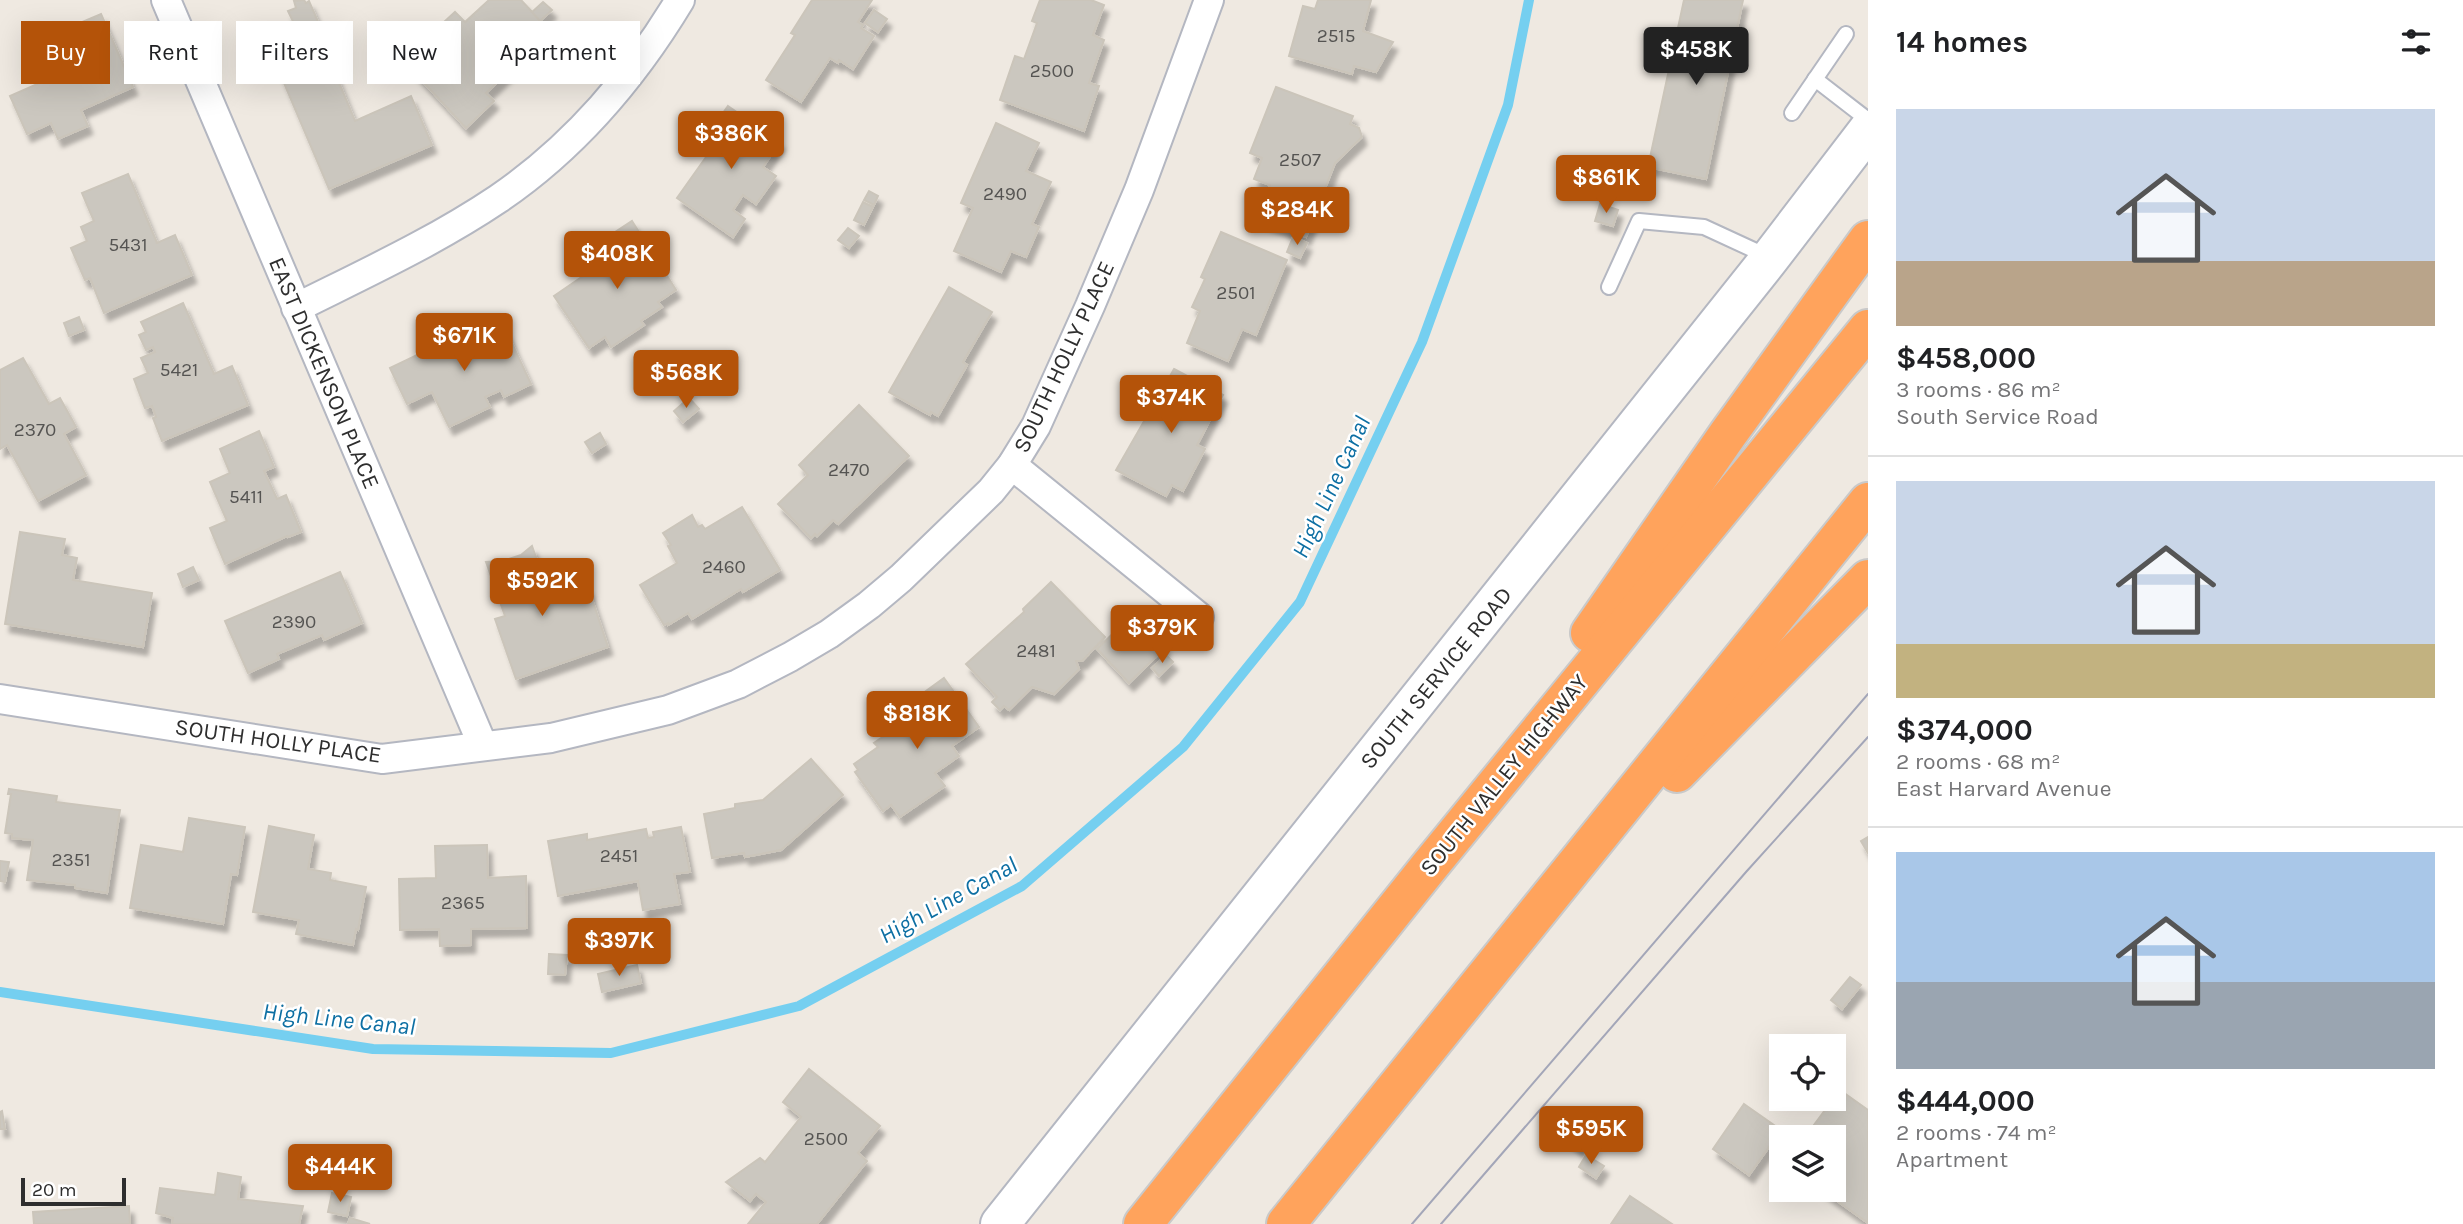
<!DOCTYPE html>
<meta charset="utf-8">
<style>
body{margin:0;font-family:Karla,sans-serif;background:#f6f6f6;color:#202124;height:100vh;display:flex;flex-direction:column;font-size:26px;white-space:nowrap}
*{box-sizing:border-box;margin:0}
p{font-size:23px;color:#757577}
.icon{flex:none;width:38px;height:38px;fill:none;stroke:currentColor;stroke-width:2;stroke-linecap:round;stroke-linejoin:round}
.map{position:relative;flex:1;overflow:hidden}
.drawer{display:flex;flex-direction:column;background:#fff;width:595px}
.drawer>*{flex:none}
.hud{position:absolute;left:21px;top:21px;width:665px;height:63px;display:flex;gap:14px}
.controls{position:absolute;left:1769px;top:1034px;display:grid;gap:14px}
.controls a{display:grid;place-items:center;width:77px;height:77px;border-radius:0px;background:#fff;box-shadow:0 7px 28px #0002;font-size:35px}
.scale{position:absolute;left:21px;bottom:18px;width:105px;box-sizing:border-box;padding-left:7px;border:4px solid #2e2e2e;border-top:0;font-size:19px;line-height:24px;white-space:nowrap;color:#2e2e2e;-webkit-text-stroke:5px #fff;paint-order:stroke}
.price{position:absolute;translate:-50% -60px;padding:0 16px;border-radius:7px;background:#b45309;color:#fff;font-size:23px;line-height:46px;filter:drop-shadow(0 2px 4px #0008)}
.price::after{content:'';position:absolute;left:50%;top:42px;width:21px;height:16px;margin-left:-10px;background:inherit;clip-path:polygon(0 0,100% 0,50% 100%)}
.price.active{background:#222;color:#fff}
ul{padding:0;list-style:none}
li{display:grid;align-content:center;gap:14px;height:371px;padding:0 28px}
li+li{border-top:2px solid #e0e0e0}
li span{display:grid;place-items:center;height:217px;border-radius:0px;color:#555}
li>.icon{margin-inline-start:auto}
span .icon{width:126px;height:126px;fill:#fffc;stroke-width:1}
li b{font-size:30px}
h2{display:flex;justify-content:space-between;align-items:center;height:84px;padding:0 28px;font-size:30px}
.chip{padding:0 24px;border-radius:0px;background:#fff;box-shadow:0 7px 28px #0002;font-size:24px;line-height:63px}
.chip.active{background:#b45309;color:#fff}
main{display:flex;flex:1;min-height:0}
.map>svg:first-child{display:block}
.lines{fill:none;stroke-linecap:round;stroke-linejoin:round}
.stream{stroke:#75cff0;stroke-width:10}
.building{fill:#cbc7bf;stroke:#cbc5ba;stroke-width:2;filter:url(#shadow)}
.lane-casing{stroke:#b4b7c1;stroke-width:18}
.street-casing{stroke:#b4b7c1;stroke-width:32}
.secondary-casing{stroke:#b4b7c1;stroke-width:42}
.highway-casing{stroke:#c9c9c9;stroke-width:42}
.lane{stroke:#fff;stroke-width:14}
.street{stroke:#fff;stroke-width:28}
.secondary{stroke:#fff;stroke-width:38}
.highway{stroke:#ffa35c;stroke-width:38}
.tram{stroke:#a3a6b8;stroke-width:2}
.labels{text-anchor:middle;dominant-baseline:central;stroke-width:5;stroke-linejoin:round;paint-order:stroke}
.number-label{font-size:19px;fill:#555452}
.street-label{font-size:23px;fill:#2e2e2e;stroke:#fff}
.water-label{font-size:24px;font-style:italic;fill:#0d6fa3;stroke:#fff}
</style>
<main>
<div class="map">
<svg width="1868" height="1224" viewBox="0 0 1868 1224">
<defs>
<filter id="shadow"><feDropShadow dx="4.5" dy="8" stdDeviation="2" flood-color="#0004"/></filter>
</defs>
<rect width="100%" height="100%" fill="#efe9e1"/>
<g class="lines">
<path class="stream" d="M0,992L373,1049L611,1053L799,1006L1022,886L1183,747L1300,602L1422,342L1508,105L1529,0"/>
</g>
<g class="building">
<path d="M304,0L306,3L309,1L319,24L299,34L288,11L296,8L294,1Z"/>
<path d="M489,0H521L551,32L486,93L494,101L466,128L413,71L428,57L417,47L455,12L465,22Z"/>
<path d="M812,0H872L858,22L863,25L861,28L874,36L853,69L839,60L838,63L830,58L801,102L766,80L795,35L791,33Z"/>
<path d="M1040,0H1091L1104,5L1093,35L1104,40L1089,83L1099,86L1084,131L1000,100L1015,56L1024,59L1037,23L1032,21Z"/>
<path d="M1318,0H1371L1363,31L1393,42L1376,72L1354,66L1352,74L1289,56L1303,6L1315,9Z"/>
<path d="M1684,0H1743L1706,179L1648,167Z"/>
<path d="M543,2L552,10L540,21L532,12Z"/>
<path d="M874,10L887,19L878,32L865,23Z"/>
<path d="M101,14L133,87L81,110L88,126L58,139L51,123L27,134L10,96L42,82L39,75L69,62L56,33Z"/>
<path d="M317,30L355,121L411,96L432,145L329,189L270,50Z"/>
<path d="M1276,87L1353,116L1350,124L1359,128L1362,137L1335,163L1306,237L1257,219L1270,185L1254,179L1262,158L1250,153Z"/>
<path d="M728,106L780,142L763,167L776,176L756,204L743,195L733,210L745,219L733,237L677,198L716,143L707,136Z"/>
<path d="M996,123L1039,143L1026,171L1051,182L1032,224L1039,227L1026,257L1011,251L1001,272L954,251L973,208L961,203Z"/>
<path d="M128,174L157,243L175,235L192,275L104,313L90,278L85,280L71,248L87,241L81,227L94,221L82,193Z"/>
<path d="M869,191L878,196L874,205L864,200Z"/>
<path d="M863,202L873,207L864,225L854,220Z"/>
<path d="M1600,204L1618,210L1613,226L1595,221Z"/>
<path d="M632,221L676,290L658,302L662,307L641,321L644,325L611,347L605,337L589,348L554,296L602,263L599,258L613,249L606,238Z"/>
<path d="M848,228L859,236L849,248L838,240Z"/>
<path d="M1221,232L1287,260L1256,335L1242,329L1228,361L1187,343L1200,311L1192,307L1205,279L1201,277Z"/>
<path d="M1293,237L1307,243L1300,258L1287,252Z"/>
<path d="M949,287L992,312L963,362L967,365L938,416L931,412L930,415L889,392Z"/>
<path d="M183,303L214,374L232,366L248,405L162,441L153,418L156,417L152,406L145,408L134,379L148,373L141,358L155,352L153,347L146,350L139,335L146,332L141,322Z"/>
<path d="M79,317L84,330L69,336L64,323Z"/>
<path d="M501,320L531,384L504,397L501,390L485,397L490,407L449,427L432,392L407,404L390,368L440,344L442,348Z"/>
<path d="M23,358L49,404L60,398L76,427L64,434L86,475L38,501L7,445L0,449V370Z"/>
<path d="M1174,369L1223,395L1197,445L1205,449L1183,491L1172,485L1166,496L1116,470Z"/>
<path d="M689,398L699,409L683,422L674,411Z"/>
<path d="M859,405L909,456L838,524L833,520L817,536L815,534L811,538L778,504L808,475L799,465Z"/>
<path d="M259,431L274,467L264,471L277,499L286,495L301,532L288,537L287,536L225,564L210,528L227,521L210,482L230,473L220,449Z"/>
<path d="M600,433L606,444L592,453L585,442Z"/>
<path d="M742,507L780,570L743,592L741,589L692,619L688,613L668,625V623L664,625L640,585L677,563L668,546L671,545L663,533L692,515L698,527L702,525L705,529Z"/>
<path d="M20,532L65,539L62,555L77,558L73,580L152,593L143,647L5,624Z"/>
<path d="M532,546L551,599L588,587L608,647L516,679L495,619L505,616L486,562L503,561L521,555Z"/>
<path d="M193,567L199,580L183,587L178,574Z"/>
<path d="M340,572L362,623L324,640L322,635L277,654L279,659L248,673L225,621Z"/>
<path d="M1051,582L1105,637L1082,661H1076L1079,669L1054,694L1032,687L1009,710L1004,706L1000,710L992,702L997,697L966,664L1024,612L1023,609Z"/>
<path d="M1132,615L1164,649L1129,683L1097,649Z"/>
<path d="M1166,655L1173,662L1159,676L1152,668Z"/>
<path d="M944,678L979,727L952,746L959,756L935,773L945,786L900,817L891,805L883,811L855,772L858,770L854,764L878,747L874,743L912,717L904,707Z"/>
<path d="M811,759L843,795L781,850L745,857L744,853L712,858L704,814L735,808V804L763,800Z"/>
<path d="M9,789L57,796L56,802L120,810L107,893L75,888V885L27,880L33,840L12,838V834L5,833L11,794H8Z"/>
<path d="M189,818L245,827L237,875L231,874L223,924L130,908L141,845L183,852Z"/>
<path d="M269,826L314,835L308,869L331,873L330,880L366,887L358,930L356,929L353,945L296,934L299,920L253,912Z"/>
<path d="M681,827L690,872L674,874L680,904L643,910L638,881L558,896L548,841L587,834V840L646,829L648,838L654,837L653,832Z"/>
<path d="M1868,837V853L1861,841Z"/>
<path d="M487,845L488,878L526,876L527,928L471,929V945L440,946L439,929L400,930L399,879L436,878L435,846Z"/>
<path d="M0,861L9,862L5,882L0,881Z"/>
<path d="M549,954L567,955L565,975L548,974Z"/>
<path d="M637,965L641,983L602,992L598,974Z"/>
<path d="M1850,977L1861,985L1842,1009L1831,1000Z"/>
<path d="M809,1069L880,1126L858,1153L867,1161L817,1224H748L766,1202L756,1194L750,1201L726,1182L760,1158L765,1162L801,1117L783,1102Z"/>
<path d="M1840,1090L1868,1110V1223L1822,1190H1834V1138L1805,1137Z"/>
<path d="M1744,1104L1781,1130L1749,1175L1713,1149Z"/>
<path d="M2,1111L5,1129H0V1112Z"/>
<path d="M1574,1127L1587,1135L1578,1148L1566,1139Z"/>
<path d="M1586,1155L1604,1166L1596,1178L1579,1167Z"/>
<path d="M218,1173L241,1177L238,1199L303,1206L299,1224H172L173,1218L156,1213L160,1188L215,1195Z"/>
<path d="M332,1193L351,1197L347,1216L328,1212Z"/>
<path d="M1630,1196L1672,1224H1611Z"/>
<path d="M129,1206L130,1224H34L33,1212Z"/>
<path d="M350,1218L370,1224H348Z"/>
</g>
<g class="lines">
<g class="lane-casing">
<g id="lane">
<path d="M1815,79L1868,120"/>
<path d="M1792,113L1846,34"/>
<path d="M1609,287L1639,221L1704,227L1769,257"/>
</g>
</g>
<g class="street-casing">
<g id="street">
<path d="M166,0L483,746"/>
<path d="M296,308C364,274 434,242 498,199C573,148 633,78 680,0"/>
<path d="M1012,465L1199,617"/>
<path d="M0,699L382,759L551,738L668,710L738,684L790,657L829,634L869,605L901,578L991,491L1012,465L1036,426L1090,306L1139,190L1209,0"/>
</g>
</g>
<g class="secondary-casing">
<path id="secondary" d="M1000,1224L1770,258L1868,130"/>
</g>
<g class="highway-casing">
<g id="highway">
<path d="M1590,633L1728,434L1868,240"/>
<path d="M1677,773L1868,579"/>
<path d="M1143,1224L1428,868L1868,329"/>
<path d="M1286,1224L1868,502"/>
</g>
</g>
<use href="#lane" class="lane"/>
<use href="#street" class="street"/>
<use href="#secondary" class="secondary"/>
<use href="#highway" class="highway"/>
<g class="tram">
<path d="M1412,1224L1868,694"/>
<path d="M1441,1224L1746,872L1868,737"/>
</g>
</g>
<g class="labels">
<g class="number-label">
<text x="1336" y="36">2515</text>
<text x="1052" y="71">2500</text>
<text x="1300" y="160">2507</text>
<text x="1005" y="194">2490</text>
<text x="128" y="245">5431</text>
<text x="1236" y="293">2501</text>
<text x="179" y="370">5421</text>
<text x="35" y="430">2370</text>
<text x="849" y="470">2470</text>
<text x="246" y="497">5411</text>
<text x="724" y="567">2460</text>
<text x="294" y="622">2390</text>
<text x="1036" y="651">2481</text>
<text x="619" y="856">2451</text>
<text x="71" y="860">2351</text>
<text x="463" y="903">2365</text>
<text x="826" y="1139">2500</text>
</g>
<g class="street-label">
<text transform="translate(1064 357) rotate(-65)">SOUTH HOLLY PLACE</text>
<text transform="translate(324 373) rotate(67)">EAST DICKENSON PLACE</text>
<text transform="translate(1436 678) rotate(-51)">SOUTH SERVICE ROAD</text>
<text transform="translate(278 741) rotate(8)">SOUTH HOLLY PLACE</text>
<text transform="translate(1504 775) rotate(-51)">SOUTH VALLEY HIGHWAY</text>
</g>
<g class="water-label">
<text transform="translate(1331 487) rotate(-65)">High Line Canal</text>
<text transform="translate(948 900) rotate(-29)">High Line Canal</text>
<text transform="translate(339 1019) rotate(6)">High Line Canal</text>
</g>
</g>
</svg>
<div class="controls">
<a><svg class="icon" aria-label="locate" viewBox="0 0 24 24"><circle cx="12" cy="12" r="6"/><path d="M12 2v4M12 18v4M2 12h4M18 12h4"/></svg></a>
<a><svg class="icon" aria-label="layers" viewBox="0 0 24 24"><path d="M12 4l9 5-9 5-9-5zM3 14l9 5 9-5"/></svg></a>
</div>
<div class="scale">20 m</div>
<b class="price active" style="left:1696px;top:87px">$458K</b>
<b class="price" style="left:731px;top:171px">$386K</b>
<b class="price" style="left:1606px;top:215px">$861K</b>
<b class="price" style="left:1297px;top:247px">$284K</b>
<b class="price" style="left:617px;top:291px">$408K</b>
<b class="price" style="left:464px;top:373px">$671K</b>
<b class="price" style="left:686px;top:410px">$568K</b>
<b class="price" style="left:1171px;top:435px">$374K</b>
<b class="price" style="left:542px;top:618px">$592K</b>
<b class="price" style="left:1162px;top:665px">$379K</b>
<b class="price" style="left:917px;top:751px">$818K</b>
<b class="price" style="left:619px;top:978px">$397K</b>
<b class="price" style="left:1591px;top:1166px">$595K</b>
<b class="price" style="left:340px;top:1204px">$444K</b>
<div class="hud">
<a class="chip active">Buy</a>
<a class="chip">Rent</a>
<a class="chip">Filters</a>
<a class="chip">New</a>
<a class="chip">Apartment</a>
</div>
</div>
<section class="drawer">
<h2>14 homes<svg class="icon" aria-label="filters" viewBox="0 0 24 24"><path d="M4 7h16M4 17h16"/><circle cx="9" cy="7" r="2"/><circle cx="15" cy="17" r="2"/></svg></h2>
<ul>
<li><span style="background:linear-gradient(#c9d6e8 70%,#b9a48a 0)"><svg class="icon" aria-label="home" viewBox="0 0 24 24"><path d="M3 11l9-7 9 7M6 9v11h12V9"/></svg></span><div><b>$458,000</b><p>3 rooms · 86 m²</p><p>South Service Road</p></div></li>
<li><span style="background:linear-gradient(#c9d6e8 75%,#c2b280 0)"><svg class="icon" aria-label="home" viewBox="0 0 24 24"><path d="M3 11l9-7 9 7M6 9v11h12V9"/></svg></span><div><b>$374,000</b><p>2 rooms · 68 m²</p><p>East Harvard Avenue</p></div></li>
<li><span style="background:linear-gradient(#a9c7e8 60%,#9aa5b1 0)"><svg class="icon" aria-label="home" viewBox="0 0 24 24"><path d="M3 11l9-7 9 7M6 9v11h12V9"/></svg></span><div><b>$444,000</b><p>2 rooms · 74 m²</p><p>Apartment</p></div></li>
</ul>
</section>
</main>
